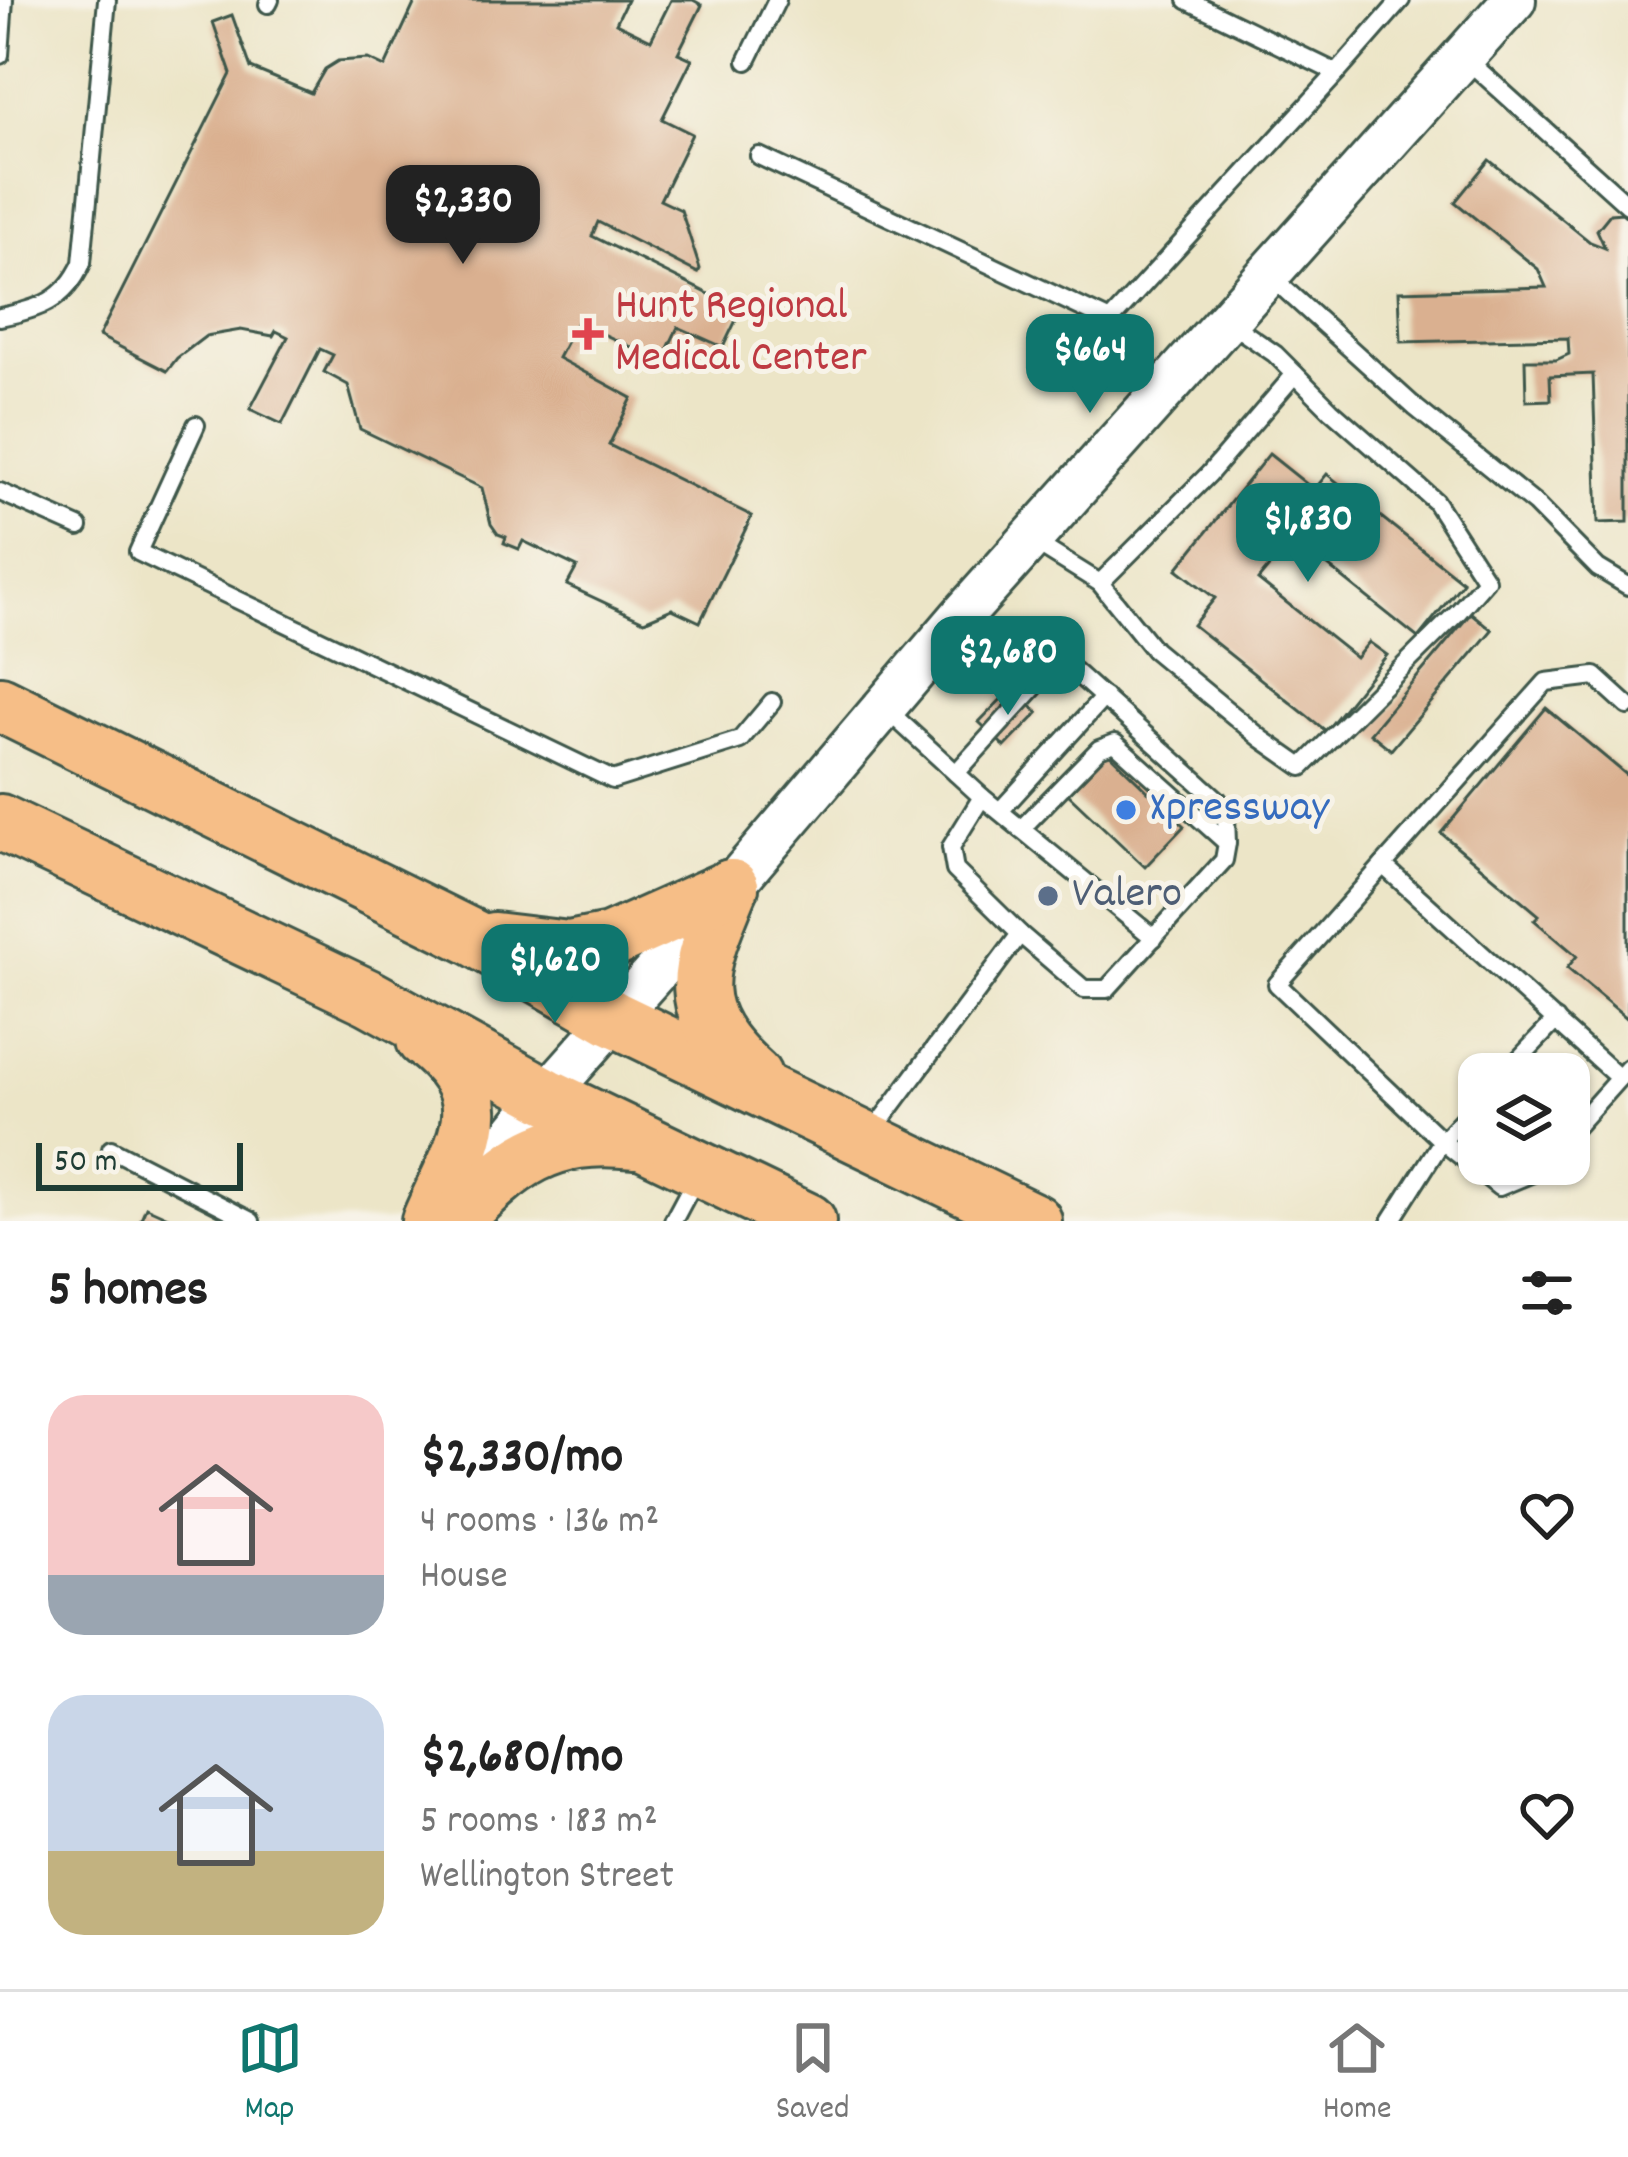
<!DOCTYPE html>
<meta charset="utf-8">
<style>
body{margin:0;font-family:Dekko,sans-serif;background:#f2f2f2;color:#222;height:100vh;display:flex;flex-direction:column;font-size:45px;white-space:nowrap}
*{box-sizing:border-box;margin:0}
p{font-size:39px;color:#767676}
.icon{flex:none;width:66px;height:66px;fill:none;stroke:currentColor;stroke-width:2;stroke-linecap:round;stroke-linejoin:round}
.map{position:relative;height:1221px;overflow:hidden}
.panel{display:flex;flex-direction:column;background:#fff;flex:1}
.panel>*{flex:none}
.controls{position:absolute;left:1458px;top:1053px;display:grid;gap:24px}
.controls a{display:grid;place-items:center;width:132px;height:132px;border-radius:24px;background:#fff;box-shadow:0 3px 9px #0004;font-size:60px}
.scale{position:absolute;left:36px;bottom:30px;width:207px;box-sizing:border-box;padding-left:12px;border:6px solid #1f3d34;border-top:0;font-size:33px;line-height:42px;white-space:nowrap;color:#1f3d34;-webkit-text-stroke:9px #f7f3e8;paint-order:stroke}
.price{position:absolute;translate:-50% -102px;padding:0 27px;border-radius:24px;background:#0f766e;color:#fff;font-size:39px;line-height:78px;filter:drop-shadow(0 3px 6px #0008)}
.price::after{content:'';position:absolute;left:50%;top:72px;width:36px;height:27px;margin-left:-18px;background:inherit;clip-path:polygon(0 0,100% 0,50% 100%)}
.price.on{background:#222;color:#fff}
ul{padding:0;list-style:none}
li{display:flex;align-items:center;gap:36px;height:300px;padding:0 48px}
li span{display:grid;place-items:center;flex:none;width:336px;height:240px;border-radius:36px;color:#555}
li>.icon{margin-inline-start:auto}
span .icon{width:144px;height:144px;fill:#fffc;stroke-width:1}
li b{font-size:51px}
h2{display:flex;justify-content:space-between;align-items:center;height:144px;padding:0 48px;font-size:51px}
.menu{display:flex;justify-content:space-around;align-items:center;height:168px;border-top:3px solid #e0e0e0;background:#fff;font-size:33px;color:#767676}
.menu a{display:grid;justify-items:center;gap:6px}
.menu .on{color:#0f766e}
.map>svg:first-child{display:block}
.building{fill:#dab090}
.lines{fill:none;stroke-linecap:round;stroke-linejoin:round}
.service-casing{stroke:#3e564a;stroke-width:22}
.tertiary-casing{stroke:#3e564a;stroke-width:48}
.trunk-casing{stroke:#3e564a;stroke-width:60}
.service{stroke:#fff;stroke-width:16}
.tertiary{stroke:#fff;stroke-width:42}
.trunk{stroke:#f6be87;stroke-width:54}
.health-dot{fill:#e0444e;stroke:#f7f3e8;stroke-width:4.5}
.shop-dot{fill:#3f7fe0;stroke:#f7f3e8;stroke-width:4.5}
.service-dot{fill:#5c6f8a;stroke:#f7f3e8;stroke-width:4.5}
.labels{text-anchor:middle;dominant-baseline:central;stroke-width:10;stroke-linejoin:round;paint-order:stroke}
.health-label{font-size:45px;fill:#be3a42;stroke:#f7f3e8;text-anchor:start}
.shop-label{font-size:45px;fill:#366cbe;stroke:#f7f3e8;text-anchor:start}
.service-label{font-size:45px;fill:#4e5e75;stroke:#f7f3e8;text-anchor:start}
</style>
<div class="map">
<svg width="1628" height="1221" viewBox="0 0 1628 1221">
<rect width="100%" height="100%" fill="#f7f3e8"/>
<filter id="ink" filterUnits="userSpaceOnUse"><feTurbulence type="fractalNoise" baseFrequency=".00833" numOctaves="2"/><feDisplacementMap in="SourceGraphic" scale="24" xChannelSelector="R" yChannelSelector="G"/><feConvolveMatrix kernelMatrix="1 2 1 2 8 2 1 2 1" color-interpolation-filters="sRGB"/></filter>
<filter id="wash" filterUnits="userSpaceOnUse"><feTurbulence type="fractalNoise" baseFrequency=".004" numOctaves="4" result="noise"/><feDisplacementMap in="SourceGraphic" scale="48" xChannelSelector="R" yChannelSelector="G"/><feGaussianBlur stdDeviation="2.7" result="paint"/><feColorMatrix in="noise" values="0 0 0 0 0 0 0 0 0 0 0 0 0 0 0 0 0 1.4 0 .05"/><feComposite in="paint" operator="in"/></filter>
<g filter="url(#wash)">
<rect width="100%" height="100%" fill="#ece5c7"/>
<g id="blocks">
<g class="building">
<path d="M416,0H627L616,23L651,40L671,0H693L702,5L678,53L692,59L662,119L692,134L660,200L681,210L700,269L698,273L598,222L592,236L741,310L723,347L678,327L662,361L577,322L558,358L632,398L609,445L752,516L700,622L672,609L644,621L567,585L577,567L523,541L519,549L504,543L506,537L498,534L491,524L482,488L360,429L348,385L324,372L333,355L320,349L282,424L250,409L288,337L276,331L273,336L241,330L206,336L177,358L167,371L99,336L231,74L213,22L232,15L251,68L311,93L325,69L338,61L368,59L385,67Z"/>
<path d="M1489,160L1590,242L1605,248L1597,230L1610,214L1622,213L1628,218V522L1598,523L1593,374L1550,376L1551,400L1526,401L1525,360H1556L1569,354L1568,338L1401,342L1399,291L1546,287L1538,269L1455,202Z"/>
<path d="M1269,454L1314,490L1327,474L1463,582L1418,638L1293,538L1258,580L1356,658L1369,642L1387,655L1326,731L1193,625L1215,598L1177,569Z"/>
<path d="M1471,613L1492,630L1391,750L1370,733Z"/>
<path d="M1012,688L1038,713L1005,747L979,722Z"/>
<path d="M1546,708L1628,776V1019L1567,968L1577,956L1534,920L1539,915L1441,833Z"/>
<path d="M1108,753L1184,826L1145,867L1068,794Z"/>
<path d="M146,1207L177,1221H140Z"/>
</g>
</g>
</g>
<g filter="url(#ink)">
<use href="#blocks" fill-opacity="0" stroke="#3e564a" stroke-width="3"/>
<g class="lines">
<g class="service-casing">
<g id="service">
<path d="M268,4L270,0"/>
<path d="M0,55L4,0"/>
<path d="M1464,57L1628,205"/>
<path d="M747,61L777,0"/>
<path d="M1337,73L1401,0"/>
<path d="M759,156L1110,321L1337,73L1187,0"/>
<path d="M1269,275L1416,408L1535,504L1598,568L1628,586"/>
<path d="M0,317C39,309 65,301 82,263L107,0"/>
<path d="M196,425L138,552L613,780L740,740L772,702"/>
<path d="M0,492L79,527"/>
<path d="M1031,540L1100,583L1154,650L1262,739L1302,767L1459,611L1486,580L1435,501L1331,410L1275,354L1227,321"/>
<path d="M1100,583L1209,474L1295,374"/>
<path d="M956,773L1049,671L1061,666L1074,671L1218,800L1226,816L1227,843"/>
<path d="M982,797L1154,938"/>
<path d="M1000,811L1104,697"/>
<path d="M1383,865L1619,1078"/>
<path d="M1020,934L1084,989H1107L1224,860L1227,843L1115,743L1099,749L1021,829"/>
<path d="M1505,1074L1556,1020"/>
<path d="M1569,1134L1628,1068"/>
<path d="M870,1135L1020,934L955,870L951,847L982,797L886,709"/>
<path d="M111,1149L251,1221"/>
<path d="M1542,1164L1535,1172L1499,1187L1442,1141L1277,984L1546,682L1595,676L1628,706"/>
<path d="M673,1221L697,1176"/>
<path d="M1391,1221L1442,1141L1479,1102"/>
</g>
</g>
<g class="tertiary-casing">
<path id="tertiary" d="M477,1180L546,1095L731,887L960,618L1514,0"/>
</g>
<g class="trunk-casing">
<g id="trunk">
<path d="M0,704L474,938L613,1018L1034,1221"/>
<path d="M0,822L370,998L546,1095L808,1221"/>
<path d="M731,887C696,972 679,1008 754,1076"/>
<path d="M494,940L569,949L610,941L731,887"/>
<path d="M424,1040C503,1101 461,1145 429,1221"/>
<path d="M455,1221C511,1162 549,1131 634,1141"/>
</g>
</g>
<use href="#service" class="service"/>
<use href="#tertiary" class="tertiary"/>
<use href="#trunk" class="trunk"/>
</g>
</g>
<path class="health-dot" d="M582 316h12v12h12v12h-12v12h-12v-12h-12v-12h12z"/>
<circle class="shop-dot" cx="1126" cy="810" r="12"/>
<circle class="service-dot" cx="1048" cy="896" r="12"/>
<g class="labels">
<g class="health-label">
<text x="615" y="308">Hunt Regional<tspan x="615" dy="52">Medical Center</tspan></text>
</g>
<g class="shop-label">
<text x="1150" y="810">Xpressway</text>
</g>
<g class="service-label">
<text x="1072" y="896">Valero</text>
</g>
</g>
</svg>
<div class="controls">
<a><svg class="icon" aria-label="layers" viewBox="0 0 24 24"><path d="M12 4l9 5-9 5-9-5zM3 14l9 5 9-5"/></svg></a>
</div>
<div class="scale">50 m</div>
<b class="price on" style="left:463px;top:267px">$2,330</b>
<b class="price" style="left:1090px;top:416px">$664</b>
<b class="price" style="left:1308px;top:585px">$1,830</b>
<b class="price" style="left:1008px;top:718px">$2,680</b>
<b class="price" style="left:555px;top:1026px">$1,620</b>
</div>
<section class="panel">
<h2>5 homes<svg class="icon" aria-label="filters" viewBox="0 0 24 24"><path d="M4 7h16M4 17h16"/><circle cx="9" cy="7" r="2"/><circle cx="15" cy="17" r="2"/></svg></h2>
<ul>
<li><span style="background:linear-gradient(#f6c9c9 75%,#9aa5b1 0)"><svg class="icon" aria-label="home" viewBox="0 0 24 24"><path d="M3 11l9-7 9 7M6 9v11h12V9"/></svg></span><div><b>$2,330/mo</b><p>4 rooms · 136 m²</p><p>House</p></div><svg class="icon" aria-label="heart" viewBox="0 0 24 24"><path d="M12 20l-8-8c-3-5 5-10 8-4 3-6 11-1 8 4z"/></svg></li>
<li><span style="background:linear-gradient(#c9d6e8 65%,#c2b280 0)"><svg class="icon" aria-label="home" viewBox="0 0 24 24"><path d="M3 11l9-7 9 7M6 9v11h12V9"/></svg></span><div><b>$2,680/mo</b><p>5 rooms · 183 m²</p><p>Wellington Street</p></div><svg class="icon" aria-label="heart" viewBox="0 0 24 24"><path d="M12 20l-8-8c-3-5 5-10 8-4 3-6 11-1 8 4z"/></svg></li>
</ul>
</section>
<nav class="menu">
<a class="on"><svg class="icon" aria-label="map" viewBox="0 0 24 24"><path d="M3 6l6-2 6 2 6-2v14l-6 2-6-2-6 2zM9 4v14M15 6v14"/></svg>Map</a>
<a><svg class="icon" aria-label="saved" viewBox="0 0 24 24"><path d="M7 4h10v16l-5-4-5 4z"/></svg>Saved</a>
<a><svg class="icon" aria-label="home" viewBox="0 0 24 24"><path d="M3 11l9-7 9 7M6 9v11h12V9"/></svg>Home</a>
</nav>
